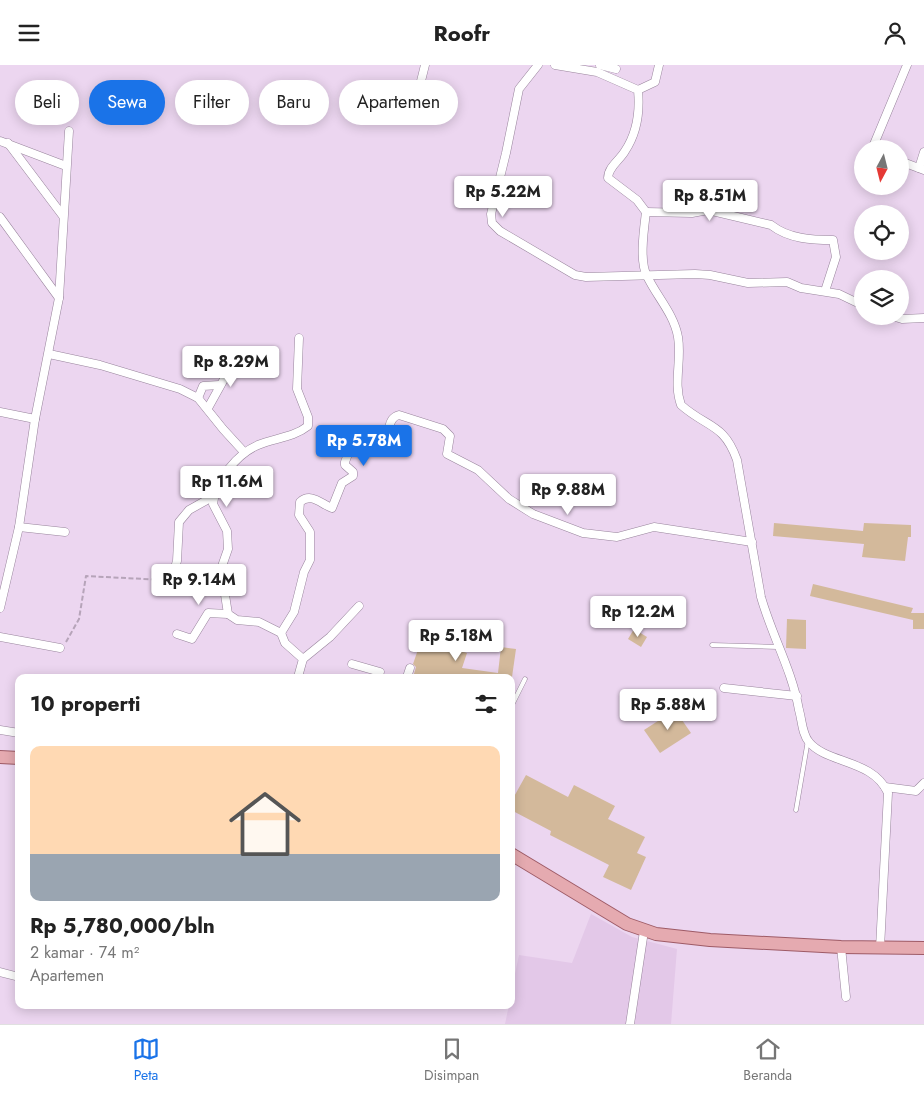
<!DOCTYPE html>
<html lang="id">
<meta charset="utf-8">
<style>
body{margin:0;font-family:Jost,sans-serif;background:#f2f2f2;color:#222;height:100vh;display:flex;flex-direction:column;font-size:19px;white-space:nowrap}
*{box-sizing:border-box;margin:0}
p{font-size:16px;color:#767676}
.icon{flex:none;width:28px;height:28px;fill:none;stroke:currentColor;stroke-width:2;stroke-linecap:round;stroke-linejoin:round}
.map{position:relative;flex:1;overflow:hidden}
.drawer{position:absolute;left:15px;top:609px;width:500px;height:335px;display:flex;flex-direction:column;background:#fff;border-radius:10px;box-shadow:0 2px 12px #0003}
.drawer>*{flex:none}
.guide{position:absolute;left:15px;top:15px;width:500px;height:45px;display:flex;gap:10px}
.needle{width:32px;rotate:187deg}
.buttons{position:absolute;left:854px;top:75px;display:grid;gap:10px}
.buttons a{display:grid;place-items:center;width:55px;height:55px;border-radius:50%;background:#fff;box-shadow:0 2px 12px #0003;font-size:25px}
.price{position:absolute;translate:-50% -42px;padding:0 11px;border-radius:5px;background:#fff;color:#222;font-size:16px;line-height:32px;filter:drop-shadow(0 1px 2px #0008)}
.price::after{content:'';position:absolute;left:50%;top:30px;width:15px;height:11px;margin-left:-8px;background:inherit;clip-path:polygon(0 0,100% 0,50% 100%)}
.price.current{background:#1a73e8;color:#fff}
ul{padding:0;list-style:none}
li{display:grid;align-content:center;gap:10px;height:265px;padding:0 15px}
li+li{border-top:1px solid #e0e0e0}
li span{display:grid;place-items:center;height:155px;border-radius:10px;color:#555}
li>.icon{margin-inline-start:auto}
span .icon{width:90px;height:90px;fill:#fffc;stroke-width:1}
li b{font-size:21px}
h2{display:flex;justify-content:space-between;align-items:center;height:60px;padding:0 15px;font-size:21px}
.tag{padding:0 18px;border-radius:22px;background:#fff;box-shadow:0 2px 12px #0003;font-size:18px;line-height:45px}
.tag.current{background:#1a73e8;color:#fff}
header{display:flex;justify-content:space-between;align-items:center;height:65px;padding:0 15px;background:#fff;font-size:22px;font-weight:700}
.dock{display:flex;justify-content:space-around;align-items:center;height:70px;border-top:1px solid #e0e0e0;background:#fff;font-size:14px;color:#767676}
.dock a{display:grid;justify-items:center;gap:2px}
.dock .current{color:#1a73e8}
.map>svg:first-child{display:block}
.built{fill:#e3c8e8}
.building{fill:#d3b99b}
.lines{fill:none;stroke-linecap:round;stroke-linejoin:round}
.lane-casing{stroke:#98849c;stroke-width:5}
.street-casing{stroke:#98849c;stroke-width:9}
.primary-casing{stroke:#9e5b66;stroke-width:14}
.path{stroke:#b6a4b9;stroke-width:2;stroke-dasharray:5 2.5;stroke-linecap:butt}
.lane{stroke:#fff;stroke-width:4}
.street{stroke:#fff;stroke-width:8}
.primary{stroke:#e5aab0;stroke-width:12}
</style>
<header><svg class="icon" aria-label="menu" viewBox="0 0 24 24"><path d="M4 6h16M4 12h16M4 18h16"/></svg>Roofr<svg class="icon" aria-label="person" viewBox="0 0 24 24"><circle cx="12" cy="8" r="4"/><path d="M4 21q1-7 8-7t8 7"/></svg></header>
<div class="map">
<svg width="924" height="959" viewBox="0 0 924 959">
<rect width="100%" height="100%" fill="#ecd6f0"/>
<path class="built" d="M591,849L632,872L677,884L671,959H505L509,940H511V928L519,890L572,898Z"/>
<g class="building">
<path d="M774,458L863,466L864,458L911,460V472H908L905,496L862,492L864,479L773,471Z"/>
<path d="M813,519L913,543L911,548H924V564H913V555L810,531Z"/>
<path d="M787,554L806,555V584L786,583Z"/>
<path d="M634,564L647,572L641,582L628,574Z"/>
<path d="M422,573L467,588L462,603L498,608L501,582L516,584L512,612H413L416,602L413,599Z"/>
<path d="M675,645L691,668L660,688L644,665Z"/>
<path d="M526,710L568,732L574,720L615,741L608,754L645,772L637,788L646,792L631,825L603,812L609,800L550,770L551,766L511,745V737Z"/>
</g>
<g class="lines">
<g class="lane-casing">
<g id="lane">
<path d="M712,580L778,582"/>
<path d="M511,642L525,614"/>
<path d="M796,745L808,675"/>
</g>
</g>
<g class="street-casing">
<g id="street">
<path d="M538,0L519,24L506,88L491,149L492,158L500,166L575,210L586,212L695,209L710,210L748,218L787,217L801,223L839,229L862,240"/>
<path d="M555,0L597,7L638,25C640,46 637,68 625,86C620,95 608,102 608,113L637,135L646,147C644,164 639,196 647,211C657,232 674,249 678,272C682,295 673,318 681,340C707,363 724,358 737,395L761,532C772,571 792,605 799,645C802,655 802,669 809,677C827,699 873,694 888,728L880,883"/>
<path d="M600,0L616,4"/>
<path d="M421,16L425,0"/>
<path d="M638,25L655,17L659,0"/>
<path d="M0,76L66,101"/>
<path d="M8,78L63,151"/>
<path d="M872,84L907,0"/>
<path d="M900,96L924,105"/>
<path d="M919,103L924,87"/>
<path d="M646,147L692,148L708,145L771,160C789,174 812,175 833,175L836,192L825,226"/>
<path d="M0,152L59,233"/>
<path d="M892,251L902,254L924,253"/>
<path d="M49,289L100,300L180,324L198,333L223,364L244,387"/>
<path d="M198,333L203,321L219,320"/>
<path d="M208,343L228,307L238,305L257,307"/>
<path d="M0,347L35,354"/>
<path d="M19,462L65,467"/>
<path d="M171,515L177,496L179,457L189,445L214,431"/>
<path d="M0,543L19,462L35,354L59,233L69,66"/>
<path d="M281,568L294,547L304,507L310,495V467L299,450L300,437C311,427 321,439 332,443L342,418L353,411V407L345,400V397L351,381L358,371H385C391,363 388,353 399,350L443,364L450,371L447,389L478,405L509,434L533,449L583,468L617,472L654,462L752,477"/>
<path d="M177,569L192,574L208,548L228,549"/>
<path d="M0,572L60,583"/>
<path d="M303,594L330,572L359,541"/>
<path d="M352,599L380,607"/>
<path d="M298,612L303,594L285,578L281,568L259,557L237,555L228,549L221,504L228,484L227,466L213,439C215,416 237,389 258,380C274,373 293,373 308,361V352L297,324L299,273"/>
<path d="M407,612L410,603"/>
<path d="M724,623L797,631"/>
<path d="M0,665L19,668"/>
<path d="M885,722L916,726L924,718"/>
<path d="M841,882L846,932"/>
<path d="M0,907L19,912"/>
<path d="M630,959L644,866"/>
</g>
</g>
<g class="primary-casing">
<g id="primary">
<path d="M0,692L19,693"/>
<path d="M511,789L627,859L656,869L710,875L841,882L924,883"/>
</g>
</g>
<path class="path" d="M66,577L79,554L86,511L164,515"/>
<use href="#lane" class="lane"/>
<use href="#street" class="street"/>
<use href="#primary" class="primary"/>
</g>
</svg>
<div class="buttons">
<a><svg class="needle" viewBox="-14 -14 28 28"><path d="M0-13l5 13h-10z" fill="#e53935"/><path d="M0 13l5-13h-10z" fill="#767676"/></svg></a>
<a><svg class="icon" aria-label="locate" viewBox="0 0 24 24"><circle cx="12" cy="12" r="6"/><path d="M12 2v4M12 18v4M2 12h4M18 12h4"/></svg></a>
<a><svg class="icon" aria-label="layers" viewBox="0 0 24 24"><path d="M12 4l9 5-9 5-9-5zM3 14l9 5 9-5"/></svg></a>
</div>
<b class="price" style="left:503px;top:153px">Rp 5.22M</b>
<b class="price" style="left:710px;top:157px">Rp 8.51M</b>
<b class="price" style="left:231px;top:323px">Rp 8.29M</b>
<b class="price current" style="left:364px;top:402px">Rp 5.78M</b>
<b class="price" style="left:227px;top:443px">Rp 11.6M</b>
<b class="price" style="left:568px;top:451px">Rp 9.88M</b>
<b class="price" style="left:199px;top:541px">Rp 9.14M</b>
<b class="price" style="left:638px;top:573px">Rp 12.2M</b>
<b class="price" style="left:456px;top:597px">Rp 5.18M</b>
<b class="price" style="left:668px;top:666px">Rp 5.88M</b>
<div class="guide">
<a class="tag">Beli</a>
<a class="tag current">Sewa</a>
<a class="tag">Filter</a>
<a class="tag">Baru</a>
<a class="tag">Apartemen</a>
</div>
<section class="drawer">
<h2>10 properti<svg class="icon" aria-label="filters" viewBox="0 0 24 24"><path d="M4 7h16M4 17h16"/><circle cx="9" cy="7" r="2"/><circle cx="15" cy="17" r="2"/></svg></h2>
<ul>
<li><span style="background:linear-gradient(#ffd9b3 70%,#9aa5b1 0)"><svg class="icon" aria-label="home" viewBox="0 0 24 24"><path d="M3 11l9-7 9 7M6 9v11h12V9"/></svg></span><div><b>Rp 5,780,000/bln</b><p>2 kamar · 74 m²</p><p>Apartemen</p></div></li>
</ul>
</section>
</div>
<nav class="dock">
<a class="current"><svg class="icon" aria-label="map" viewBox="0 0 24 24"><path d="M3 6l6-2 6 2 6-2v14l-6 2-6-2-6 2zM9 4v14M15 6v14"/></svg>Peta</a>
<a><svg class="icon" aria-label="saved" viewBox="0 0 24 24"><path d="M7 4h10v16l-5-4-5 4z"/></svg>Disimpan</a>
<a><svg class="icon" aria-label="home" viewBox="0 0 24 24"><path d="M3 11l9-7 9 7M6 9v11h12V9"/></svg>Beranda</a>
</nav>
